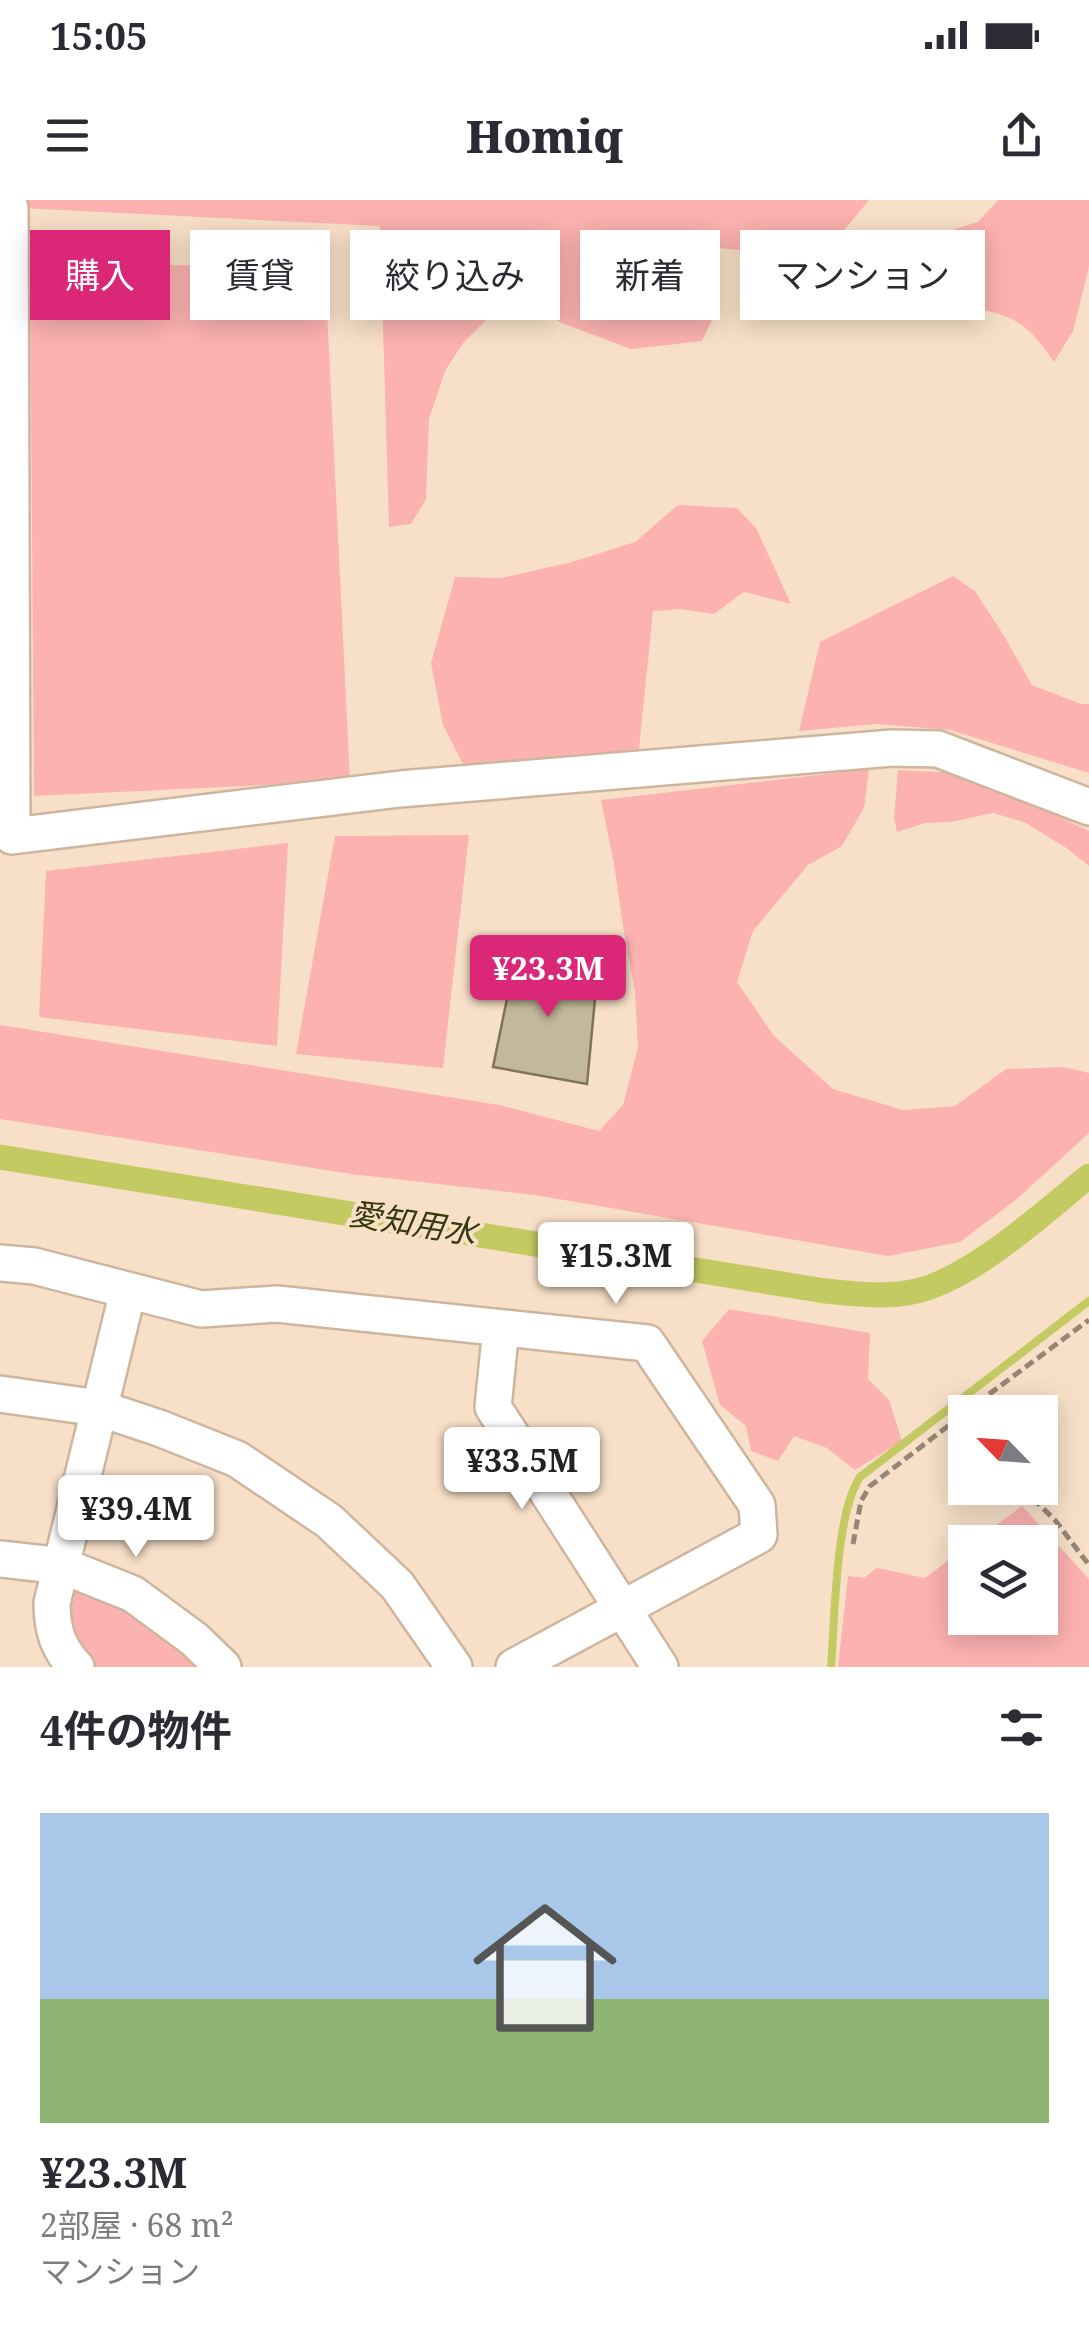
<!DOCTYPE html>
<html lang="ja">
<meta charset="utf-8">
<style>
body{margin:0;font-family:"Noto Serif","Noto Sans JP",serif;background:#f2f2f3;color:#2b2b33;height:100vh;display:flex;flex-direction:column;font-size:38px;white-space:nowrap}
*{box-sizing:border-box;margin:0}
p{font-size:32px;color:#7c7c81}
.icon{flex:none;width:55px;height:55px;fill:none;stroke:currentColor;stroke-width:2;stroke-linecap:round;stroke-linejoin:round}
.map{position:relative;height:1467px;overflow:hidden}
.details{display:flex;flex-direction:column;background:#fff;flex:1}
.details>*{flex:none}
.top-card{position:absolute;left:30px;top:30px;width:1030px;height:90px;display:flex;gap:20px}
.needle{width:65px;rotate:295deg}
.controls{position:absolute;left:948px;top:1195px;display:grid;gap:20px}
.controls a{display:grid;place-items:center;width:110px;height:110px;border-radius:0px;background:#fff;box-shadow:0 5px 25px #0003;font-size:50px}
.price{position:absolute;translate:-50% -85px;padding:0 22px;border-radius:10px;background:#fff;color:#222;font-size:32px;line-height:65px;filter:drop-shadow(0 2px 5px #0008)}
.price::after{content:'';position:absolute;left:50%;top:60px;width:30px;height:22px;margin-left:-15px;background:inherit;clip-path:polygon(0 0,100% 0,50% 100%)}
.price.current{background:#db2777;color:#fff}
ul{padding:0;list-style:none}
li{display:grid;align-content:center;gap:20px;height:530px;padding:0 40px}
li+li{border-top:2px solid #e1e1e2}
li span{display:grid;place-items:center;height:310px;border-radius:0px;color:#555}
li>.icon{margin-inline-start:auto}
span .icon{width:180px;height:180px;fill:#fffc;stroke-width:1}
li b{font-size:42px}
h2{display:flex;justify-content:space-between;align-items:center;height:120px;padding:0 40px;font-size:42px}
.chip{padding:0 35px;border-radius:0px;background:#fff;box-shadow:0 5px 25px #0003;font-size:35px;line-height:90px}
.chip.current{background:#db2777;color:#fff}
.status{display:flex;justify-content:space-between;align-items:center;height:70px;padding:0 50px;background:#fff;direction:ltr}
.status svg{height:28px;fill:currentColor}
header{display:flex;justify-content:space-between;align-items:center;height:130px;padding:0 40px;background:#fff;font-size:45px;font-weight:800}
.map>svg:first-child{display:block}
.green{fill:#fcb2b0}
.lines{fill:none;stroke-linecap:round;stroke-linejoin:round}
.stream{stroke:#c3ca61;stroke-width:8}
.canal{stroke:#c3ca61;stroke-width:25}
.building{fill:#c3b89b;stroke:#7e7459;stroke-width:2.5}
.minor-casing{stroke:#cdb59f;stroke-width:40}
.path{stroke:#968675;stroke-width:5;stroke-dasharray:10 5;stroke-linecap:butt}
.minor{stroke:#fff;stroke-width:35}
.labels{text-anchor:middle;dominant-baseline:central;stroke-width:8;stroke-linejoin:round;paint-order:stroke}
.water-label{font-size:32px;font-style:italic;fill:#36390b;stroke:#f8e0c8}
</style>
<div class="status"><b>15:05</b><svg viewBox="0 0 49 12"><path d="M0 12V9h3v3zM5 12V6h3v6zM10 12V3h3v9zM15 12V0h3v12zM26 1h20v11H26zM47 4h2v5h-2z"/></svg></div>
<header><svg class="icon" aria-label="menu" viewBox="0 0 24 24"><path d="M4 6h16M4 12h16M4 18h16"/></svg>Homiq<svg class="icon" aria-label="share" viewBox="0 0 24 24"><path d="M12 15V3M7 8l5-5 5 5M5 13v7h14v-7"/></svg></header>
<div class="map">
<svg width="1089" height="1467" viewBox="0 0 1089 1467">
<rect width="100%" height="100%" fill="#f8e0c8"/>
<g class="green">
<path d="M0,0H869L822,57L704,47L712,120L702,141L631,149L562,123L524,102L503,103L463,143L445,171L429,219L426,299L411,324L389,327L380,26L0,7Z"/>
<path d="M998,0H1089V67L1073,131L1054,162C1044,148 1035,135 1022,125C991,103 932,106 895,104L905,61L955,29L978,22Z"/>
<path d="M30,61L325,69L350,581L34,596Z"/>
<path d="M678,305L737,308L756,328L791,404L744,392L714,414L680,409L653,411L638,559L464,566L443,525L431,463L455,377L501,378L572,362L635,342Z"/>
<path d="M953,376L975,391L1004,436L1032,485L1081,504H1089V573L950,530L877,524L799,531L820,442Z"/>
<path d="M869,569L864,608L842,646L808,665L753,731L737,782L774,836L833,889L903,910L955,906L1006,869L1063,867L1089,873V933L1017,999L960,1042L888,1056L535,995L351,974L0,919V825L499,905L599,931L623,905L638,847L635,792L623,726L614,664L601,600Z"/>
<path d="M898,570L959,573L1004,591L1089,631V666L1068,649L1024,622L993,613L951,622L925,623L897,632L894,618Z"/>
<path d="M469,635L443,868L296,854L335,636Z"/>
<path d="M288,643L277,846L39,817L46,671Z"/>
<path d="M729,1109L870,1133L868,1179L889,1200L902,1241L855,1270L827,1248L794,1236L778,1261L751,1251L746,1226L720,1205L702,1141Z"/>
<path d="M1022,1306L1089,1379V1467H838L848,1376L864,1378L877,1368L925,1378L965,1348V1418H1040V1342H973Z"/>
<path d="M63,1366L223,1467H76Z"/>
</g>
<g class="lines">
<path class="stream" d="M831,1467C835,1419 835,1315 860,1277L1089,1101"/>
<path class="canal" d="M0,957L825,1091C856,1094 887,1098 917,1091C974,1077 1043,1013 1089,976"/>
</g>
<path class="building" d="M516,755L598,767L587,884L493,867Z"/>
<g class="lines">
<g class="minor-casing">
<g id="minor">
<path d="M10,8L12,636L400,589L892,548L938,549L1089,607"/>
<path d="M0,1063L34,1066L201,1109L277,1104L647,1143L757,1305L759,1335L514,1467"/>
<path d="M501,1128L493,1207L660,1467"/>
<path d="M0,1194L99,1208L159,1228L237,1259L329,1321L397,1385L454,1467"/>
<path d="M0,1359L63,1366L133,1394L194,1439L223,1467"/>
<path d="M76,1467C58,1449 52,1429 52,1403L128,1091"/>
</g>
</g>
<g class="path">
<path d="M965,1212L1089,1120"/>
<path d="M955,1221L965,1231"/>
<path d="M1022,1288L1055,1320L1089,1365"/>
<path d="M853,1344L861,1301L870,1286L965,1213"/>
</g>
<use href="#minor" class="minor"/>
</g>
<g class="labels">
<g class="water-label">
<text transform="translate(413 1022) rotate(9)">愛知用水</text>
</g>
</g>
</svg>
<div class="controls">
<a><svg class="needle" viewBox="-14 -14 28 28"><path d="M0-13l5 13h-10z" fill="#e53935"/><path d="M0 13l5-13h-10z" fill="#7c7c81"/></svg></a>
<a><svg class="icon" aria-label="layers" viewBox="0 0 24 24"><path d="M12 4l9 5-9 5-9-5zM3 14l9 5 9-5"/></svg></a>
</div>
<b class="price current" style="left:548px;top:820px">¥23.3M</b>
<b class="price" style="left:616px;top:1107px">¥15.3M</b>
<b class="price" style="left:522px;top:1312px">¥33.5M</b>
<b class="price" style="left:136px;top:1360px">¥39.4M</b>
<div class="top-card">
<a class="chip current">購入</a>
<a class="chip">賃貸</a>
<a class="chip">絞り込み</a>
<a class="chip">新着</a>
<a class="chip">マンション</a>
</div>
</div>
<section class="details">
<h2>4件の物件<svg class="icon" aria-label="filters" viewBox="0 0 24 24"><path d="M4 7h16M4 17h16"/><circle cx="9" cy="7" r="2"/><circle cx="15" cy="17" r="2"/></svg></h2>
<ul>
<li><span style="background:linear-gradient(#a9c7e8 60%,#8fb573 0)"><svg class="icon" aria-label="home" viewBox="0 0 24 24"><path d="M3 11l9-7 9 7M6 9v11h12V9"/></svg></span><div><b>¥23.3M</b><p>2部屋 · 68 m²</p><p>マンション</p></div></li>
</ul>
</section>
